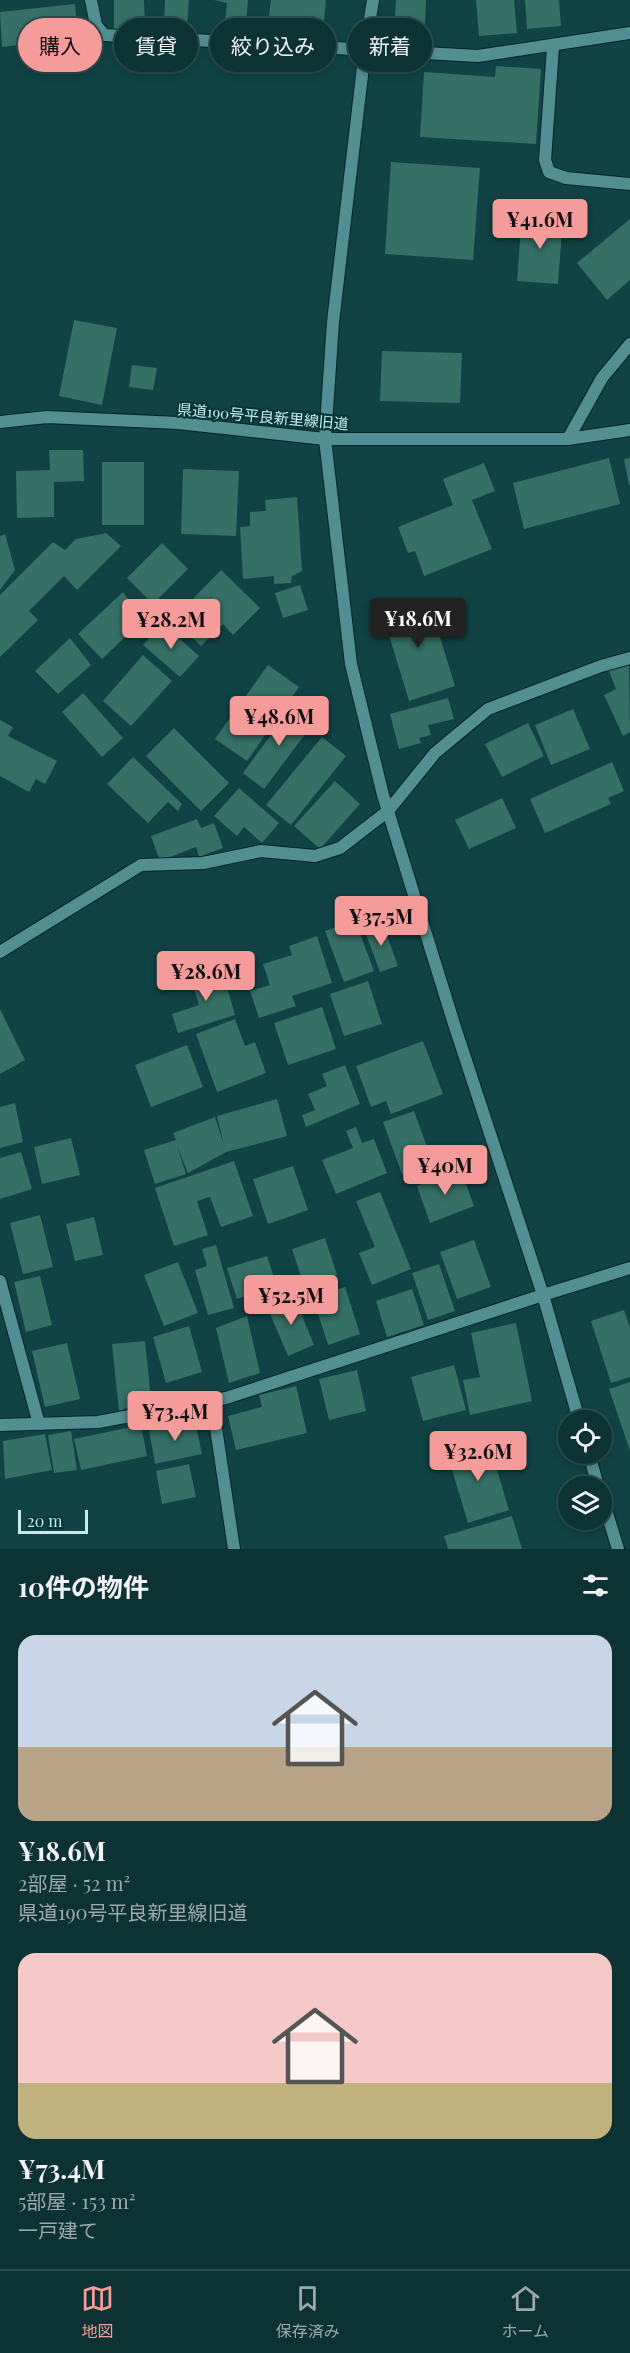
<!DOCTYPE html>
<html lang="ja">
<meta charset="utf-8">
<style>
body{margin:0;font-family:"Playfair Display","Noto Sans JP",serif;background:#163a3c;color:#f1f3f6;height:100vh;display:flex;flex-direction:column;font-size:22px;white-space:nowrap}
*{box-sizing:border-box;margin:0}
p{font-size:20px;color:#9aaaac}
.icon{flex:none;width:33px;height:33px;fill:none;stroke:currentColor;stroke-width:2;stroke-linecap:round;stroke-linejoin:round}
.map{position:relative;height:1549px;overflow:hidden}
.drawer{display:flex;flex-direction:column;background:#0d3234;flex:1}
.drawer>*{flex:none}
.guide{position:absolute;left:18px;top:18px;width:594px;height:54px;display:flex;gap:12px}
.controls{position:absolute;left:558px;top:1410px;display:grid;gap:12px}
.controls a{display:grid;place-items:center;width:54px;height:54px;border-radius:50%;background:#0d3234;box-shadow:0 3px 9px #0003,0 0 0 2px #2d4d4f;font-size:30px}
.scale{position:absolute;left:18px;bottom:15px;width:70px;box-sizing:border-box;padding-left:6px;border:3px solid #cbe9eb;border-top:0;font-size:16px;line-height:21px;white-space:nowrap;color:#cbe9eb;-webkit-text-stroke:4px #03373a;paint-order:stroke}
.price{position:absolute;translate:-50% -51px;padding:0 14px;border-radius:6px;background:#f59b99;color:#111;font-size:20px;line-height:39px;filter:drop-shadow(0 2px 3px #0008)}
.price::after{content:'';position:absolute;left:50%;top:36px;width:18px;height:14px;margin-left:-9px;background:inherit;clip-path:polygon(0 0,100% 0,50% 100%)}
.price.active{background:#222;color:#fff}
ul{padding:0;list-style:none}
li{display:grid;align-content:center;gap:12px;height:318px;padding:0 18px}
li span{display:grid;place-items:center;height:186px;border-radius:18px;color:#555}
li>.icon{margin-inline-start:auto}
span .icon{width:108px;height:108px;fill:#fffc;stroke-width:1}
li b{font-size:26px}
h2{display:flex;justify-content:space-between;align-items:center;height:72px;padding:0 18px;font-size:26px}
.pill{padding:0 21px;border-radius:27px;background:#0d3234;box-shadow:0 3px 9px #0003,0 0 0 2px #2d4d4f;font-size:21px;line-height:54px}
.pill.active{background:#f59b99;color:#111}
.tabs{display:flex;justify-content:space-around;align-items:center;height:84px;border-top:2px solid #2d4d4f;background:#0d3234;font-size:16px;color:#9aaaac}
.tabs a{display:grid;justify-items:center;gap:3px}
.tabs .active{color:#f59b99}
.map>svg:first-child{display:block}
.building{fill:#356f65}
.lines{fill:none;stroke-linecap:round;stroke-linejoin:round}
.minor-casing{stroke:#052629;stroke-width:14}
.tertiary-casing{stroke:#052629;stroke-width:14}
.minor{stroke:#528e92;stroke-width:12}
.tertiary{stroke:#528e92;stroke-width:12}
.labels{text-anchor:middle;dominant-baseline:central;stroke-width:4.5;stroke-linejoin:round;paint-order:stroke}
.street-label{font-size:15px;fill:#cbe9eb;stroke:#03373a}
</style>
<div class="map">
<svg width="630" height="1549" viewBox="0 0 630 1549">
<rect width="100%" height="100%" fill="#114245"/>
<g class="building">
<path d="M114,0H144L145,28L114,29Z"/>
<path d="M165,0H189L187,26L164,25Z"/>
<path d="M214,0H248L246,24L225,21L227,3Z"/>
<path d="M271,0H326L324,22L269,16Z"/>
<path d="M396,0H426L424,46L393,44Z"/>
<path d="M476,0H514L517,33L479,36Z"/>
<path d="M525,0H559L561,26L527,29Z"/>
<path d="M75,4L78,38L2,47L0,12Z"/>
<path d="M496,66L541,69L536,144L420,137L424,72L495,77Z"/>
<path d="M391,162L480,168L473,260L385,254Z"/>
<path d="M522,215L563,218L558,284L517,281Z"/>
<path d="M630,219V280L607,300L577,263Z"/>
<path d="M74,320L117,328L102,405L59,396Z"/>
<path d="M382,351L462,353L460,403L380,401Z"/>
<path d="M132,365L157,368L153,390L129,387Z"/>
<path d="M49,450H83L84,481L54,482V517L17,518L16,471L50,470Z"/>
<path d="M609,458L620,504L524,529L513,483Z"/>
<path d="M630,458V485H629L624,459Z"/>
<rect x="102" y="462" width="42" height="63"/>
<path d="M484,463L495,491L472,500L492,549L424,576L415,551L408,553L398,527L453,505L443,479Z"/>
<path d="M183,469L239,471L236,536L181,534Z"/>
<path d="M297,497L302,571L292,576L291,583L274,584V576L243,579L240,527L250,526V512L266,511L265,500Z"/>
<path d="M106,533L121,546L77,590L64,576L29,611L38,620L0,657V595L53,542L65,550L76,539Z"/>
<path d="M5,534L15,570L0,590V536Z"/>
<path d="M162,543L188,569L153,604L127,578Z"/>
<path d="M221,570L260,608L233,635L223,624L201,646L173,619Z"/>
<path d="M300,585L308,610L283,618L275,593Z"/>
<path d="M123,592L143,620L102,659L78,634Z"/>
<path d="M428,598L455,686L409,701L382,612Z"/>
<path d="M162,623L199,656L180,677L143,645Z"/>
<path d="M70,638L91,665L58,694L35,671Z"/>
<path d="M143,655L172,681L131,726L103,701Z"/>
<path d="M629,662L630,732L623,736L604,695L616,689L609,671Z"/>
<path d="M268,665L299,687L247,761L215,739Z"/>
<path d="M83,693L123,738L102,757L62,712Z"/>
<path d="M448,698L454,719L428,725L431,735L419,738L421,743L399,749L390,714Z"/>
<path d="M293,705L315,721L264,789L243,773Z"/>
<path d="M573,709L590,749L551,765L535,725Z"/>
<path d="M0,720L13,727L8,736L57,761L45,784L36,779L29,792L0,776Z"/>
<path d="M528,723L544,756L502,777L485,744Z"/>
<path d="M174,728L229,783L201,811L146,756Z"/>
<path d="M322,737L346,756L291,825L266,805Z"/>
<path d="M133,757L182,804L178,811L168,802L148,823L107,784Z"/>
<path d="M612,762L624,791L608,798L611,804L545,833L530,799Z"/>
<path d="M335,781L360,804L320,849L294,826Z"/>
<path d="M239,788L279,823L262,843L244,827L237,836L214,816Z"/>
<path d="M502,798L516,828L469,849L455,820Z"/>
<path d="M197,819L201,828L214,823L223,848L199,857L196,847L160,861L151,836Z"/>
<path d="M355,920L374,971L344,982L325,931Z"/>
<path d="M382,922L398,966L380,972L364,929Z"/>
<path d="M317,936L332,983L292,996L296,1006L259,1018L250,991L270,985L263,964L292,955L289,946Z"/>
<path d="M221,967L235,1015L178,1033L172,1014L199,1005L190,976Z"/>
<path d="M368,981L382,1024L344,1036L330,994Z"/>
<path d="M322,1007L336,1049L288,1065L274,1023Z"/>
<path d="M0,1009L25,1060L0,1074Z"/>
<path d="M235,1019L245,1046L255,1042L266,1073L217,1092L196,1034Z"/>
<path d="M423,1041L443,1094L391,1114L386,1101L371,1107L356,1066Z"/>
<path d="M187,1045L203,1087L151,1107L135,1065Z"/>
<path d="M345,1065L360,1104L306,1127L302,1115L315,1110L308,1094L327,1086L322,1074Z"/>
<path d="M277,1099L287,1136L226,1152L188,1173L177,1146L186,1174L155,1184L144,1150L176,1140L173,1133L215,1117L224,1145L217,1116Z"/>
<path d="M15,1103L23,1142L0,1148V1107Z"/>
<path d="M414,1111L433,1163L402,1174L383,1122Z"/>
<path d="M356,1127L362,1143L374,1139L387,1173L336,1194L322,1160L353,1148L346,1131Z"/>
<path d="M71,1138L80,1175L42,1184L34,1147Z"/>
<path d="M21,1152L32,1189L0,1199V1158Z"/>
<path d="M234,1161L253,1216L221,1227L210,1197L197,1201L208,1235L174,1246L155,1188Z"/>
<path d="M293,1166L308,1210L268,1224L253,1179Z"/>
<path d="M461,1170L474,1206L430,1223L417,1186Z"/>
<path d="M380,1192L411,1269L372,1285L359,1253L375,1247L356,1201Z"/>
<path d="M40,1215L53,1267L23,1274L10,1223Z"/>
<path d="M94,1217L103,1255L75,1261L66,1224Z"/>
<path d="M325,1238L337,1275L304,1286L292,1249Z"/>
<path d="M474,1240L491,1287L457,1299L440,1252Z"/>
<path d="M216,1245L234,1308L208,1315L195,1270L207,1266L202,1249Z"/>
<path d="M267,1256L277,1286L237,1299L227,1268Z"/>
<path d="M178,1262L198,1313L164,1326L144,1275Z"/>
<path d="M439,1264L455,1311L428,1320L412,1273Z"/>
<path d="M40,1276L52,1325L26,1332L14,1282Z"/>
<path d="M345,1287L360,1334L328,1345L313,1298Z"/>
<path d="M412,1289L424,1325L387,1337L376,1301Z"/>
<path d="M294,1296L314,1345L288,1356L267,1307Z"/>
<path d="M624,1310L630,1328V1377L611,1383L591,1321Z"/>
<path d="M247,1316L260,1373L229,1383L216,1328Z"/>
<path d="M516,1323L532,1401L470,1415L463,1380L480,1377L471,1333Z"/>
<path d="M189,1326L202,1372L166,1383L153,1337Z"/>
<path d="M145,1341L151,1399L119,1411L112,1344Z"/>
<path d="M67,1343L80,1399L45,1407L32,1351Z"/>
<path d="M454,1365L466,1410L423,1421L411,1377Z"/>
<path d="M357,1370L366,1411L329,1420L319,1379Z"/>
<path d="M630,1382V1451L609,1389Z"/>
<path d="M296,1386L307,1433L236,1450L228,1416L262,1407L259,1395Z"/>
<path d="M195,1421L202,1454L155,1464L149,1430Z"/>
<path d="M141,1425L147,1456L81,1470L74,1439Z"/>
<path d="M71,1431L77,1470L54,1473L48,1435Z"/>
<path d="M45,1434L52,1470L5,1479L3,1441Z"/>
<path d="M488,1440L509,1510L468,1523L447,1453Z"/>
<path d="M189,1464L196,1497L162,1504L156,1471Z"/>
<path d="M512,1516L522,1549H448L444,1536Z"/>
</g>
<g class="lines">
<g class="minor-casing">
<g id="minor">
<path d="M91,0L96,25L104,35L478,56L630,33"/>
<path d="M553,47L545,160L549,172L566,178L630,184"/>
<path d="M568,439L602,378L630,344"/>
<path d="M0,952L141,865L203,863L261,851L315,856L340,848L388,811L435,753L488,709L601,666L630,658"/>
<path d="M0,1281L39,1424"/>
<path d="M212,1401L234,1549"/>
<path d="M0,1425L98,1422L226,1398L543,1295L454,1024L383,795L351,664L325,439L333,322L365,50L373,0"/>
</g>
</g>
<g class="tertiary-casing">
<g id="tertiary">
<path d="M0,422L47,417L178,423L325,439H568L630,430"/>
<path d="M579,1420L543,1295L630,1268"/>
<path d="M589,1454L598,1486"/>
<path d="M602,1497L618,1549"/>
</g>
</g>
<use href="#minor" class="minor"/>
<use href="#tertiary" class="tertiary"/>
</g>
<g class="labels">
<g class="street-label">
<text transform="translate(263 416) rotate(5)">県道190号平良新里線旧道</text>
</g>
</g>
</svg>
<div class="controls">
<a><svg class="icon" aria-label="locate" viewBox="0 0 24 24"><circle cx="12" cy="12" r="6"/><path d="M12 2v4M12 18v4M2 12h4M18 12h4"/></svg></a>
<a><svg class="icon" aria-label="layers" viewBox="0 0 24 24"><path d="M12 4l9 5-9 5-9-5zM3 14l9 5 9-5"/></svg></a>
</div>
<div class="scale">20 m</div>
<b class="price" style="left:540px;top:250px">¥41.6M</b>
<b class="price active" style="left:418px;top:649px">¥18.6M</b>
<b class="price" style="left:171px;top:650px">¥28.2M</b>
<b class="price" style="left:279px;top:747px">¥48.6M</b>
<b class="price" style="left:381px;top:947px">¥37.5M</b>
<b class="price" style="left:206px;top:1002px">¥28.6M</b>
<b class="price" style="left:445px;top:1196px">¥40M</b>
<b class="price" style="left:291px;top:1326px">¥52.5M</b>
<b class="price" style="left:175px;top:1442px">¥73.4M</b>
<b class="price" style="left:478px;top:1482px">¥32.6M</b>
<div class="guide">
<a class="pill active">購入</a>
<a class="pill">賃貸</a>
<a class="pill">絞り込み</a>
<a class="pill">新着</a>
</div>
</div>
<section class="drawer">
<h2>10件の物件<svg class="icon" aria-label="filters" viewBox="0 0 24 24"><path d="M4 7h16M4 17h16"/><circle cx="9" cy="7" r="2"/><circle cx="15" cy="17" r="2"/></svg></h2>
<ul>
<li><span style="background:linear-gradient(#c9d6e8 60%,#b9a48a 0)"><svg class="icon" aria-label="home" viewBox="0 0 24 24"><path d="M3 11l9-7 9 7M6 9v11h12V9"/></svg></span><div><b>¥18.6M</b><p>2部屋 · 52 m²</p><p>県道190号平良新里線旧道</p></div></li>
<li><span style="background:linear-gradient(#f6c9c9 70%,#c2b280 0)"><svg class="icon" aria-label="home" viewBox="0 0 24 24"><path d="M3 11l9-7 9 7M6 9v11h12V9"/></svg></span><div><b>¥73.4M</b><p>5部屋 · 153 m²</p><p>一戸建て</p></div></li>
</ul>
</section>
<nav class="tabs">
<a class="active"><svg class="icon" aria-label="map" viewBox="0 0 24 24"><path d="M3 6l6-2 6 2 6-2v14l-6 2-6-2-6 2zM9 4v14M15 6v14"/></svg>地図</a>
<a><svg class="icon" aria-label="saved" viewBox="0 0 24 24"><path d="M7 4h10v16l-5-4-5 4z"/></svg>保存済み</a>
<a><svg class="icon" aria-label="home" viewBox="0 0 24 24"><path d="M3 11l9-7 9 7M6 9v11h12V9"/></svg>ホーム</a>
</nav>
